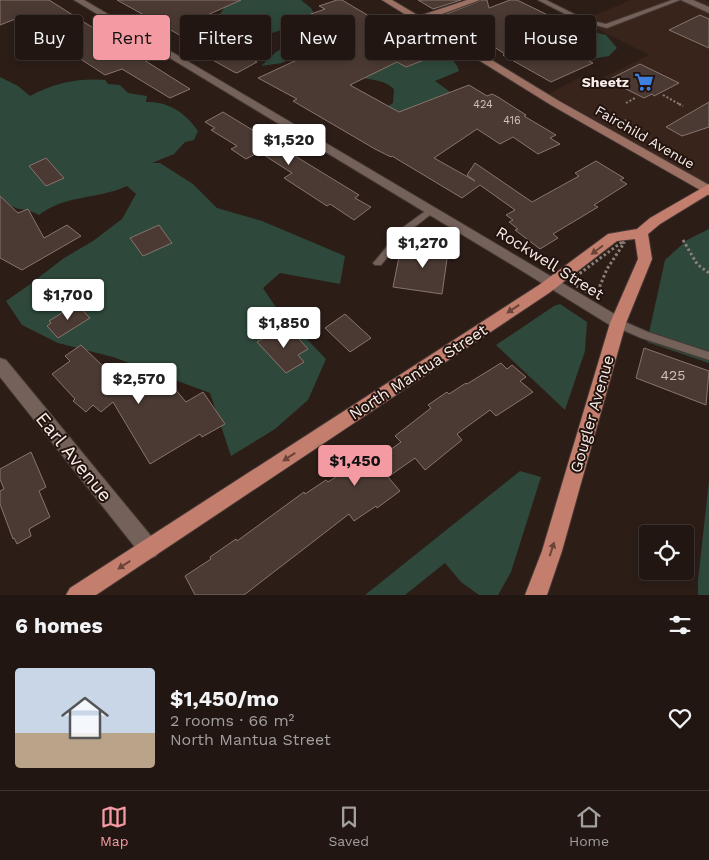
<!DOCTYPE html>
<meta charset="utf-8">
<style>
body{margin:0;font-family:"Work Sans",sans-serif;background:#2d231f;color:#f1f3f6;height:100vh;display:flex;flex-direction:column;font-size:19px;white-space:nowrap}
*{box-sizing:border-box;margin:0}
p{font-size:16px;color:#a29f9f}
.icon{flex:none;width:28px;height:28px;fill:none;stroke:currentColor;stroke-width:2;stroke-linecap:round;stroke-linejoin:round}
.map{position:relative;height:595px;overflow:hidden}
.panel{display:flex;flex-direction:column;background:#211611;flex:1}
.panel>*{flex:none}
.banner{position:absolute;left:15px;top:15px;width:680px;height:45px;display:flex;gap:10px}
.controls{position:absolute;left:639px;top:525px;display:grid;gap:10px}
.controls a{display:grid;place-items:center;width:55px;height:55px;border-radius:5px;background:#211611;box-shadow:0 2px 8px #0003,0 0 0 1px #3e3531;font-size:25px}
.price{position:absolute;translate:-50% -42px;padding:0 11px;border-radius:5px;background:#fff;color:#222;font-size:16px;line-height:32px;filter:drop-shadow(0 1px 2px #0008)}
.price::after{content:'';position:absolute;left:50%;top:30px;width:15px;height:11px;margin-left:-8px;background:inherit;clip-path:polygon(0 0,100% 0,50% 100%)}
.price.current{background:#f49aa3;color:#111}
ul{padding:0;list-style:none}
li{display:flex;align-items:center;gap:15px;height:125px;padding:0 15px}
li+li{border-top:1px solid #3e3531}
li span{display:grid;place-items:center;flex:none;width:140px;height:100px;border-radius:5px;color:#555}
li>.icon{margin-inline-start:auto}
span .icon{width:60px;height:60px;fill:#fffc;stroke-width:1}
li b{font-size:21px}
h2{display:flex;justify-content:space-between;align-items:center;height:60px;padding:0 15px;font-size:21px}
.chip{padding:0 18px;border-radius:5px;background:#211611;box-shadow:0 2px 8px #0003,0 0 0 1px #3e3531;font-size:18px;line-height:45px}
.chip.current{background:#f49aa3;color:#111}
.tab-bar{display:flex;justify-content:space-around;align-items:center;height:70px;border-top:1px solid #3e3531;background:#211611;font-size:14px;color:#a29f9f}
.tab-bar a{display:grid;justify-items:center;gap:2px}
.tab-bar .current{color:#f49aa3}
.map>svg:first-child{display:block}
.built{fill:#39241b}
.green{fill:#2e483b}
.building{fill:#4b3a33;stroke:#88746d}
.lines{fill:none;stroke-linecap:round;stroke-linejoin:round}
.lane-casing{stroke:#463935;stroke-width:2}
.street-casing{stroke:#463935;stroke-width:2}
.secondary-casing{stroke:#463935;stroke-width:2}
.primary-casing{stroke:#463935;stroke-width:2}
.path-far2{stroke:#8c7f7a;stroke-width:2;stroke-dasharray:2 2;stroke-linecap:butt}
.path-far1{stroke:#8c7f7a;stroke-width:2.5;stroke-dasharray:2 2;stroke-linecap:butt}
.path{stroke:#8c7f7a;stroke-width:3;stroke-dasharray:2.5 2.5;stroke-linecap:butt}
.lane{fill:#74625a;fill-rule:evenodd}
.street{fill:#74625a;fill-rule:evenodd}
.secondary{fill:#9c7063;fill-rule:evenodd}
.primary{fill:#c37e6d;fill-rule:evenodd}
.oneway{fill:#6a4339}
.labels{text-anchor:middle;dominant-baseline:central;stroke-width:4;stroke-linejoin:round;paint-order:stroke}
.far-number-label{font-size:11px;fill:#ccc0bb}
.far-poi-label{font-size:14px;font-weight:bold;fill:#f7ece8;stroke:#22130e;text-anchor:end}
.far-street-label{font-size:14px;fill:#f7ece8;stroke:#22130e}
.number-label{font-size:14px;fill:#ccc0bb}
.street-label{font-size:16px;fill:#f7ece8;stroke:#22130e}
.near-street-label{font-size:19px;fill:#f7ece8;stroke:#22130e}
</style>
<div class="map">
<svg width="709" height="595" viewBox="0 0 709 595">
<rect width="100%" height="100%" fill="#2c1d17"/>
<path class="built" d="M631,0H705L709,2V188L545,96L582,76L600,79L649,55L581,21Z"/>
<g class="green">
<path d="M203,0H301L311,8L332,45L314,47L282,63L261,66L276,52L299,38L295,34L284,29L254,39L229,43L231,33L230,29L216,20L224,8Z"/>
<path d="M535,26L573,27L606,35L617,48L609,56L579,61Z"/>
<path d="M415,38C429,44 456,56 459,71L435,81L493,123H475L382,110L393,103L394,89C383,79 371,80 357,77L396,46Z"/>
<path d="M0,77L18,86L30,96C55,83 77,78 105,80L108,84L120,85L128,93L147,96L146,102C168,101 186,113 198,131L194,140L185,142L174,154L152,163H160L193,184L217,208L262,221L345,256L340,284L280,273L263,288L275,306L326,359L308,400L275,429L231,456L210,393L113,357L58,343L22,325L6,301L29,285L64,258L93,241L122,219L136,194L127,186C96,200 67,194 39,215C20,205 18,215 0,196Z"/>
<path d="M709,229V363L647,342L665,260L687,240Z"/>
<path d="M560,304L587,322L585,351L565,410L496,345L554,306Z"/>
<path d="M520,471L541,477L511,572L498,595H479L461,582L445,563L405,595H365Z"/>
<path d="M709,481V595H698V580Z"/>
</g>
<g class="building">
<path d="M0,0H49L190,89L170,98L122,69L105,75L56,43L60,41L23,16L0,25Z"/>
<path d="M117,0H241L203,17L221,27L219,28L248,42L233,50L257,62L237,73L234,72L211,59L217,56Z"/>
<path d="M337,0H342L401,35H399L404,38H402L432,57L406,67L397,62L350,85L399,112L469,85L487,96L492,94L498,97L526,115L524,116L556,135L550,138L560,144L538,154L513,137L500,144L477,129L434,158L475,181L467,175L475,163L532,202L579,176L575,173L596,161L624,178L620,180L627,184L594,205L598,207L553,234L558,238L540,249L515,230L518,229L509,222L513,220L506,215L515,210L480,185L462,198L392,156L391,157L375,149L293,101L297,99L258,78L327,46L303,30L306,29L294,20L325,9L319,6Z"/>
<path d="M418,0H461L433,9Z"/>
<path d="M482,0H487L489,8L510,0H517L591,36L563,48L593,63L551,82L503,55L505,54L444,15Z"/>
<path d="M700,15L709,19V48L669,30Z"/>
<path d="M640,64L679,83L654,96L652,94L644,98L608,80Z"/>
<path d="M709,102V127L682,136L666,127Z"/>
<path d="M223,112L359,195L355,198L371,207L354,220L330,204L327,206L284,178L292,173L259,152L246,159L231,149L237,146L211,130L215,128L205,122Z"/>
<path d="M46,158L64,178L46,186L29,166Z"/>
<path d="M0,196L18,213L28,209L44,238L67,225L81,236L22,270L0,258Z"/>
<path d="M159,225L172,243L143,256L130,238Z"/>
<path d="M415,241L449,245L442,294L393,287L399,257L412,259Z"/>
<path d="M76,304L90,318L58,338L47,326L51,323L49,321Z"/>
<path d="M345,314L371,338L350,352L325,328Z"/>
<path d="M284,327L293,332L308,349L298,355L304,362L286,373L257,342Z"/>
<path d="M81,345L107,370L110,367L139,389L162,374L186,402L203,392L225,424L202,437L200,434L150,464L113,402L101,412L93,405L86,412L73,401L75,399L52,374L70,361L65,356Z"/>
<path d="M644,348L709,371L706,405L636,378Z"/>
<path d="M501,363L507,369L512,365L526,377L520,381L533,392L496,416L490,410L457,434L462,440L425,470L415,458L388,477L400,491L377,508L376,506L354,521L349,514L244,595H195L185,576L211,559L210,557L236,539L237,541L304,492L305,494L326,480L328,482L370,455L375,461L401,442L395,436L431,408L428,405L447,392L449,394L466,383L467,384Z"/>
<path d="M31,452L46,487L39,491L50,517L29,529L31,536L17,544L14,538L13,539L0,504V491L4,489L0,479V469Z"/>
</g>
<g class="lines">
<g class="lane-casing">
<g id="lane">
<path d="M538,0H546L584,19L606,24L672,0H680L607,28L579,21Z"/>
<path d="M431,207L435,210L434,212L408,232L381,265H375L373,263L375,261L402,228Z"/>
<path d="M618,319L648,332L709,352V360L641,338L614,326L613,323L614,320Z"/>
</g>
</g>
<g class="street-casing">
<g id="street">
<path d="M74,0H84L623,319L626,323L623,327L618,329L613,327L519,269Z"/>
<path d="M681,0H693L709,7V13Z"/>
<path d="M0,358L6,360L156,542L159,549L156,556L149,559L142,556L0,377Z"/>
</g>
</g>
<g class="secondary-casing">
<path id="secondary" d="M382,0H392L419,16L467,0H480L426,20L559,101L709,185V195L551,105Z"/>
</g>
<g class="primary-casing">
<path id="primary" d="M709,184V194L660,224L648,234L652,259L626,323L562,551L547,595H525L542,551L610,323L638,259L635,239L617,241L549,293L96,595H66L70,588L539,285L608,234L637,229L650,218Z"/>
</g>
<g class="path-far2">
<path d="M663,95L681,105"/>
<path d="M626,103L635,98"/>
</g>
<g class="path-far1">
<path d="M679,104L683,106"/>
<path d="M618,124L626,120"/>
</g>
<g class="path">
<path d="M683,240L697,264L709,273"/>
<path d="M622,242L624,243L607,269L597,293L591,294L573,284L572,281L575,277Z"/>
</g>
<use href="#lane" class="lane"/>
<use href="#street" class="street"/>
<use href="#secondary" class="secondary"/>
<use href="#primary" class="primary"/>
</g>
<defs><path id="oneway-solid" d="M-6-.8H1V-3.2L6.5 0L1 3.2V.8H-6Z" transform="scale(1.25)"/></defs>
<g class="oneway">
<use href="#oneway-solid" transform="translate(597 250) rotate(143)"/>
<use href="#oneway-solid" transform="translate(513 309) rotate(147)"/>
<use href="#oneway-solid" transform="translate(289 457) rotate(147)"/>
<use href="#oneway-solid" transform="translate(552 549) rotate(-72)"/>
<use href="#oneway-solid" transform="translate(124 565) rotate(147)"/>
</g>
<defs>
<g id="supermarket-bare" transform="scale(1.5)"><path d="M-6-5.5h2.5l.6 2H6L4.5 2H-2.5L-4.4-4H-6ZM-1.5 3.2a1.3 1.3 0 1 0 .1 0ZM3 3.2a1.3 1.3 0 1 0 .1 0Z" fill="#3f7fe0" stroke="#22130e" stroke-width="2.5" paint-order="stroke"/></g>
</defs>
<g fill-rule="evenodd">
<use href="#supermarket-bare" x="644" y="82"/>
</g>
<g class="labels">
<g class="far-number-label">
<text x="483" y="104">424</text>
<text x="512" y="120">416</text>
</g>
<g class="far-poi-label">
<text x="629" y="82">Sheetz</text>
</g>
<g class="far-street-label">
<text transform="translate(645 137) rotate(30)">Fairchild Avenue</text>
</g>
<g class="number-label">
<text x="673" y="375">425</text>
</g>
<g class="street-label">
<text transform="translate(550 263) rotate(32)">Rockwell Street</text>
<text transform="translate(418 372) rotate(-33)">North Mantua Street</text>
<text transform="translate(592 414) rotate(-74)">Gougler Avenue</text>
</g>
<g class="near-street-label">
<text transform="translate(74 457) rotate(51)">Earl Avenue</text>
</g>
</g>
</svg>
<div class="controls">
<a><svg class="icon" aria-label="locate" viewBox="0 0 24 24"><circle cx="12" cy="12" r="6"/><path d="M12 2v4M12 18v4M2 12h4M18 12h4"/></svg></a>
</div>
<b class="price" style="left:289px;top:166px">$1,520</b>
<b class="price" style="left:423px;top:269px">$1,270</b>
<b class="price" style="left:68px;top:321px">$1,700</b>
<b class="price" style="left:284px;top:349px">$1,850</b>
<b class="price" style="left:139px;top:405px">$2,570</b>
<b class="price current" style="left:355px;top:487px">$1,450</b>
<div class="banner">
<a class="chip">Buy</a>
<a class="chip current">Rent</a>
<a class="chip">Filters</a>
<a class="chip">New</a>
<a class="chip">Apartment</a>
<a class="chip">House</a>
</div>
</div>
<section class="panel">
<h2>6 homes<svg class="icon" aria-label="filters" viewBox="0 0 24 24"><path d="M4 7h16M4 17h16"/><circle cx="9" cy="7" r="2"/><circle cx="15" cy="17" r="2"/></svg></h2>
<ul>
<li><span style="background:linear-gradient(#c9d6e8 65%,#b9a48a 0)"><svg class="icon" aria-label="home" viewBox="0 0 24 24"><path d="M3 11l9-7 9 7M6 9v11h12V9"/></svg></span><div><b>$1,450/mo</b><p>2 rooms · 66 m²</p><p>North Mantua Street</p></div><svg class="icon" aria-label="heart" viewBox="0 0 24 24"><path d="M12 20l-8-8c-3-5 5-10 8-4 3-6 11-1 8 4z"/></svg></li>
</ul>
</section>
<nav class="tab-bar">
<a class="current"><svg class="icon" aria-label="map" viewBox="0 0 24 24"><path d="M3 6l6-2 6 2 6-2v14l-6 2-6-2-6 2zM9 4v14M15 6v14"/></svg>Map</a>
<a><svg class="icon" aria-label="saved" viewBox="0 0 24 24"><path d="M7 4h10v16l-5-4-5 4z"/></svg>Saved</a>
<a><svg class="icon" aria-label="home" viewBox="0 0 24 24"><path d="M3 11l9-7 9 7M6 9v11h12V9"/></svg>Home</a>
</nav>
